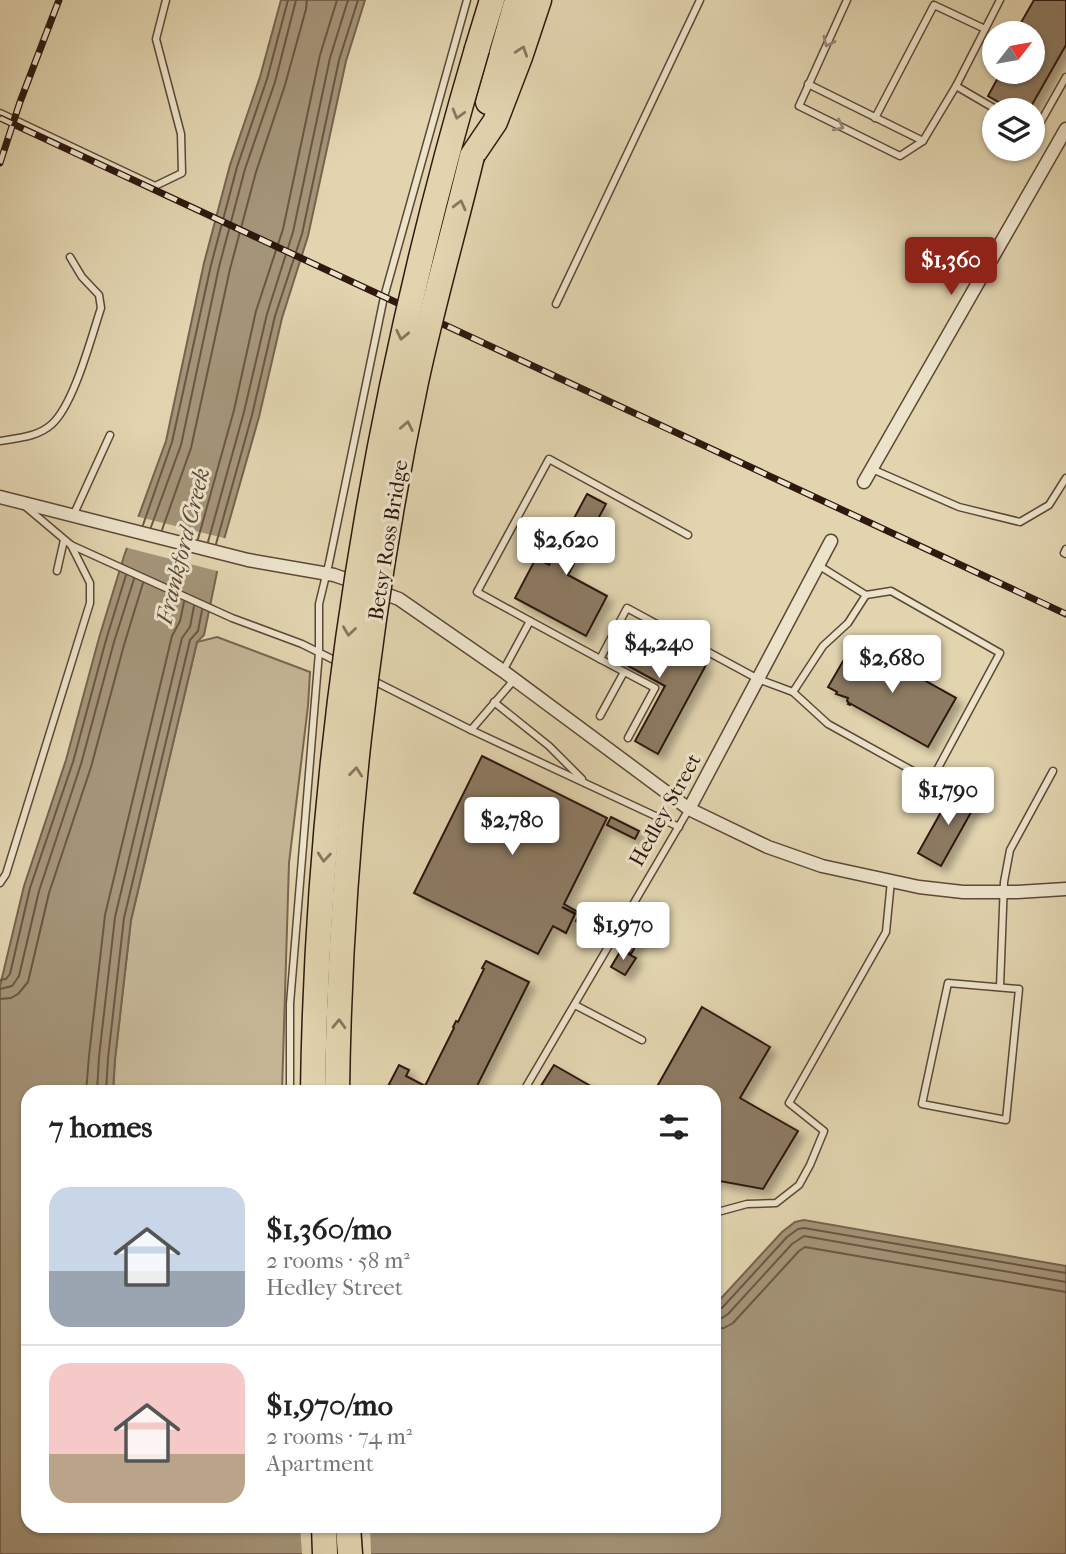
<!DOCTYPE html>
<meta charset="utf-8">
<style>
body{margin:0;font-family:"IM FELL French Canon",serif;background:#f6f6f6;color:#222;height:100vh;display:flex;flex-direction:column;font-size:26px;white-space:nowrap}
*{box-sizing:border-box;margin:0}
p{font-size:23px;color:#767676}
.icon{flex:none;width:38px;height:38px;fill:none;stroke:currentColor;stroke-width:2;stroke-linecap:round;stroke-linejoin:round}
.map{position:relative;flex:1;overflow:hidden}
.details{position:absolute;left:21px;top:1085px;width:700px;height:448px;display:flex;flex-direction:column;background:#fff;border-radius:21px;box-shadow:0 2px 5px #0004}
.details>*{flex:none}
.needle{width:46px;rotate:59deg}
.buttons{position:absolute;left:982px;top:21px;display:grid;gap:14px}
.buttons a{display:grid;place-items:center;width:63px;height:63px;border-radius:50%;background:#fff;box-shadow:0 2px 5px #0004;font-size:35px}
.price{position:absolute;translate:-50% -60px;padding:0 16px;border-radius:7px;background:#fff;color:#222;font-size:23px;line-height:46px;filter:drop-shadow(0 2px 4px #0008)}
.price::after{content:'';position:absolute;left:50%;top:42px;width:21px;height:16px;margin-left:-10px;background:inherit;clip-path:polygon(0 0,100% 0,50% 100%)}
.price.current{background:#8f2418;color:#fff}
ul{padding:0;list-style:none}
li{display:flex;align-items:center;gap:21px;height:175px;padding:0 28px}
li+li{border-top:2px solid #e0e0e0}
li span{display:grid;place-items:center;flex:none;width:196px;height:140px;border-radius:21px;color:#555}
li>.icon{margin-inline-start:auto}
span .icon{width:84px;height:84px;fill:#fffc;stroke-width:1}
li b{font-size:30px}
h2{display:flex;justify-content:space-between;align-items:center;height:84px;padding:0 28px;font-size:30px}
.map>svg:first-child{display:block}
.green{fill:#c3b494;stroke:#796651;stroke-width:2}
.water{fill:#a49478;stroke:#75634e;stroke-width:2}
.pier{fill:#e1d4af}
.lines{fill:none;stroke-linecap:round;stroke-linejoin:round}
.shore{stroke:#6a5643;stroke-width:2}
.building{fill:#8c7a62;stroke:#2f190e;stroke-width:2;filter:url(#shadow)}
.lane-casing{stroke:#5c4836;stroke-width:9}
.street-casing{stroke:#5c4836;stroke-width:15}
.highway-casing{stroke:#2f190e;stroke-width:27}
.lane{stroke:#ece3cb;stroke-width:6}
.street{stroke:#ece3cb;stroke-width:12}
.highway{stroke:#e1d4af;stroke-width:24}
.rail-casing{stroke:#2f190e;stroke-width:7}
.rail{stroke:#ece3cb;stroke-width:4.5;stroke-dasharray:13;stroke-linecap:butt}
.highway-bridge-casing{stroke:#2f190e;stroke-width:27;stroke-linecap:butt}
.highway-bridge{stroke:#e1d4af;stroke-width:24}
.oneway{stroke:#978876}
.oneway2{stroke:#88765e}
.labels{text-anchor:middle;dominant-baseline:central;stroke-width:6;stroke-linejoin:round;paint-order:stroke}
.street-label{font-size:21px;fill:#2f190e;stroke:#ece3cb}
.water-label{font-size:23px;font-style:italic;fill:#5e4a38;stroke:#ece3cb}
</style>
<div class="map">
<svg width="1066" height="1554" viewBox="0 0 1066 1554">
<defs>
<filter id="shadow"><feDropShadow dx="6" dy="6" stdDeviation="3.5" flood-color="#0004"/></filter>
</defs>
<rect width="100%" height="100%" fill="#e1d4af"/>
<filter id="stains"><feTurbulence type="fractalNoise" baseFrequency=".00286" numOctaves="4"/><feColorMatrix values="0 0 0 0 .2 0 0 0 0 .09 0 0 0 0 .02 0 0 0 .5 -.17"/></filter>
<radialGradient id="worn" r=".72"><stop offset=".6" stop-color="#630" stop-opacity="0"/><stop offset="1" stop-color="#630" stop-opacity=".3"/></radialGradient>
<path class="green" d="M217,637L310,672L308,706L289,863L282,1092H113L115,1059L131,920L197,642Z"/>
<path class="water" d="M281,0H365L346,61L308,236L282,318L259,417L223,543L204,635L197,642L131,920L115,1059L113,1092H28V1526H714V1306L782,1232L795,1222L804,1220L1066,1266V1554H0V986L24,886L66,760L99,638L124,556L166,441L204,263L230,165L260,77Z"/>
<g class="pier">
<path d="M135,516L228,539L221,572L124,547Z"/>
<path d="M300,1526H370L371,1554H302Z"/>
</g>
<g class="lines">
<g class="shore">
<path d="M143,525L172,442L211,265L237,167L267,79L288,0"/>
<path d="M151,527L181,445L219,267L245,169L275,82L296,0"/>
<path d="M162,530L191,448L230,269L256,172L285,85L306,9L307,0"/>
<path d="M198,539L234,410L256,311L283,229L320,55L337,0"/>
<path d="M208,542L244,412L267,314L293,232L330,58L348,0"/>
<path d="M216,544L252,415L275,316L302,234L339,60L358,0"/>
<path d="M0,980L6,979L10,974L30,888L73,762L106,640L126,575"/>
<path d="M0,989L12,986L19,976L39,891L81,764L114,642L134,579"/>
<path d="M0,999L11,998L18,994L28,982L49,893L91,767L124,645L143,583"/>
<path d="M86,1092L89,1056L105,915L172,636L180,621L184,602"/>
<path d="M97,1092L99,1057L115,917L182,638L190,627L194,606"/>
<path d="M106,1092L108,1058L124,918L190,640L198,631L202,610"/>
<path d="M714,1310L722,1308L787,1237L798,1229L804,1228L1066,1273"/>
<path d="M714,1319L722,1318L728,1314L792,1244L804,1236L1066,1282"/>
<path d="M714,1329L724,1328L733,1323L799,1251L805,1247L1066,1292"/>
</g>
</g>
<g class="building">
<path d="M1034,0H1066V45L1029,110H1013L988,96L1001,72H1032V33H1015Z"/>
<path d="M587,494L606,504L568,575L607,596L586,636L515,598L536,558L549,565Z"/>
<path d="M628,623L706,665L658,754L635,741L665,686L610,656Z"/>
<path d="M853,644L861,648L862,646L868,649L866,651L877,657L879,655L956,698L928,747L851,704L850,705L848,704L849,703L847,701L848,698L836,694L837,692L828,687Z"/>
<path d="M482,756L607,818L564,904L580,913L583,906L597,913L589,928L576,921L579,915L562,907L575,914L566,933L553,926L538,954L414,893Z"/>
<path d="M955,787L978,800L941,866L918,853Z"/>
<path d="M611,817L639,831L635,839L607,825Z"/>
<path d="M643,914L651,919L642,934L645,936L643,939L641,937L631,954L623,949Z"/>
<path d="M621,950L636,958L625,975L611,967Z"/>
<path d="M486,961L529,982L474,1092H385L399,1065L409,1070L406,1076L425,1086L454,1028L453,1027L456,1021L458,1022L484,969L482,968Z"/>
<path d="M702,1007L770,1047L740,1098L798,1131L763,1189L714,1180V1092H654Z"/>
<path d="M554,1065L601,1092H537Z"/>
</g>
<g class="lines">
<g class="lane-casing">
<g id="lane">
<path d="M847,0L799,106L900,156L923,141L956,86L1000,0"/>
<path d="M808,84L923,141"/>
<path d="M956,86L997,110"/>
<path d="M0,113L155,186L182,173L181,134L156,39L166,0"/>
<path d="M875,118L934,5L985,29"/>
<path d="M1032,131L1035,132L1066,77"/>
<path d="M556,304L700,0"/>
<path d="M0,441C18,438 38,437 52,424C74,404 91,338 101,308L99,295L82,277L70,257"/>
<path d="M872,469L959,507L1020,522L1049,505L1066,478"/>
<path d="M26,507L71,545L232,618L302,644L340,663"/>
<path d="M73,516L110,435"/>
<path d="M1066,549L1064,553L1066,554"/>
<path d="M57,571L64,540"/>
<path d="M530,621L477,592L549,459L688,535"/>
<path d="M503,671L530,621L600,659"/>
<path d="M372,680L471,730L679,827"/>
<path d="M793,692L828,724L931,781L1000,653L891,591L866,595"/>
<path d="M494,702L549,746L582,779"/>
<path d="M600,716L624,672"/>
<path d="M471,730L514,680"/>
<path d="M628,738L655,688L600,659L627,608L758,679L793,692L823,646L848,623L866,595L818,565"/>
<path d="M0,883L6,874L90,603V583L71,545"/>
<path d="M948,983L1019,989L1006,1120L922,1104Z"/>
<path d="M1000,987L1004,882L1010,850L1053,771"/>
<path d="M575,1005L642,1040"/>
<path d="M290,1092V1004L319,652V604L329,563L384,297L467,0"/>
<path d="M523,1092L689,809"/>
<path d="M714,1213L747,1204L776,1203L799,1185L810,1165L824,1131L789,1103L886,932L891,881"/>
</g>
</g>
<g class="street-casing">
<g id="street">
<path d="M864,482L1066,129"/>
<path d="M0,497L248,560L334,575L360,584"/>
<path d="M377,591L399,599L503,671L689,809L768,847L822,866L919,887L963,892H1017L1066,889"/>
<path d="M689,809L831,541"/>
</g>
</g>
<g class="highway-casing">
<g id="highway">
<path d="M477,49L492,0"/>
<path d="M488,102L517,0"/>
<path d="M472,156L495,122L520,57L539,0"/>
<path d="M324,1526L325,1554"/>
<path d="M348,1526L350,1554"/>
</g>
</g>
<use href="#lane" class="lane"/>
<use href="#street" class="street"/>
<use href="#highway" class="highway"/>
<g class="rail-casing">
<g id="rail">
<path d="M0,118L1066,614"/>
<path d="M0,163L20,102L59,0"/>
</g>
</g>
<use href="#rail" class="rail"/>
<g class="highway-bridge-casing">
<g id="highway-bridge">
<path d="M313,1092C318,738 377,387 477,49"/>
<path d="M337,1092C340,857 367,613 416,382C432,307 454,231 472,156"/>
</g>
</g>
<use href="#highway-bridge" class="highway-bridge"/>
</g>
<defs><path id="oneway-chevron" d="M-2-3.5L2.5 0L-2 3.5" fill="none" stroke-width="1.6" stroke-linecap="round" stroke-linejoin="round" transform="scale(1.75)"/></defs>
<g class="oneway">
<use href="#oneway-chevron" transform="translate(828 42) rotate(115)"/>
<use href="#oneway-chevron" transform="translate(839 126) rotate(26)"/>
</g>
<g class="oneway2">
<use href="#oneway-chevron" transform="translate(522 51) rotate(-71)"/>
<use href="#oneway-chevron" transform="translate(458 114) rotate(106)"/>
<use href="#oneway-chevron" transform="translate(460 205) rotate(-76)"/>
<use href="#oneway-chevron" transform="translate(402 335) rotate(102)"/>
<use href="#oneway-chevron" transform="translate(407 426) rotate(-79)"/>
<use href="#oneway-chevron" transform="translate(349 631) rotate(98)"/>
<use href="#oneway-chevron" transform="translate(356 772) rotate(-84)"/>
<use href="#oneway-chevron" transform="translate(324 857) rotate(95)"/>
<use href="#oneway-chevron" transform="translate(339 1024) rotate(-88)"/>
</g>
<g class="labels">
<g class="street-label">
<text transform="translate(388 540) rotate(-81)">Betsy Ross Bridge</text>
<text transform="translate(665 810) rotate(-61)">Hedley Street</text>
</g>
<g class="water-label">
<text transform="translate(183 546) rotate(-76)">Frankford Creek</text>
</g>
</g>
<rect width="100%" height="100%" filter="url(#stains)"/>
<rect width="100%" height="100%" fill="url(#worn)"/>
</svg>
<div class="buttons">
<a><svg class="needle" viewBox="-14 -14 28 28"><path d="M0-13l5 13h-10z" fill="#e53935"/><path d="M0 13l5-13h-10z" fill="#767676"/></svg></a>
<a><svg class="icon" aria-label="layers" viewBox="0 0 24 24"><path d="M12 4l9 5-9 5-9-5zM3 14l9 5 9-5"/></svg></a>
</div>
<b class="price current" style="left:951px;top:297px">$1,360</b>
<b class="price" style="left:566px;top:577px">$2,620</b>
<b class="price" style="left:659px;top:680px">$4,240</b>
<b class="price" style="left:892px;top:695px">$2,680</b>
<b class="price" style="left:948px;top:827px">$1,790</b>
<b class="price" style="left:512px;top:857px">$2,780</b>
<b class="price" style="left:623px;top:962px">$1,970</b>
<section class="details">
<h2>7 homes<svg class="icon" aria-label="filters" viewBox="0 0 24 24"><path d="M4 7h16M4 17h16"/><circle cx="9" cy="7" r="2"/><circle cx="15" cy="17" r="2"/></svg></h2>
<ul>
<li><span style="background:linear-gradient(#c9d6e8 60%,#9aa5b1 0)"><svg class="icon" aria-label="home" viewBox="0 0 24 24"><path d="M3 11l9-7 9 7M6 9v11h12V9"/></svg></span><div><b>$1,360/mo</b><p>2 rooms · 58 m²</p><p>Hedley Street</p></div></li>
<li><span style="background:linear-gradient(#f6c9c9 65%,#b9a48a 0)"><svg class="icon" aria-label="home" viewBox="0 0 24 24"><path d="M3 11l9-7 9 7M6 9v11h12V9"/></svg></span><div><b>$1,970/mo</b><p>2 rooms · 74 m²</p><p>Apartment</p></div></li>
</ul>
</section>
</div>
